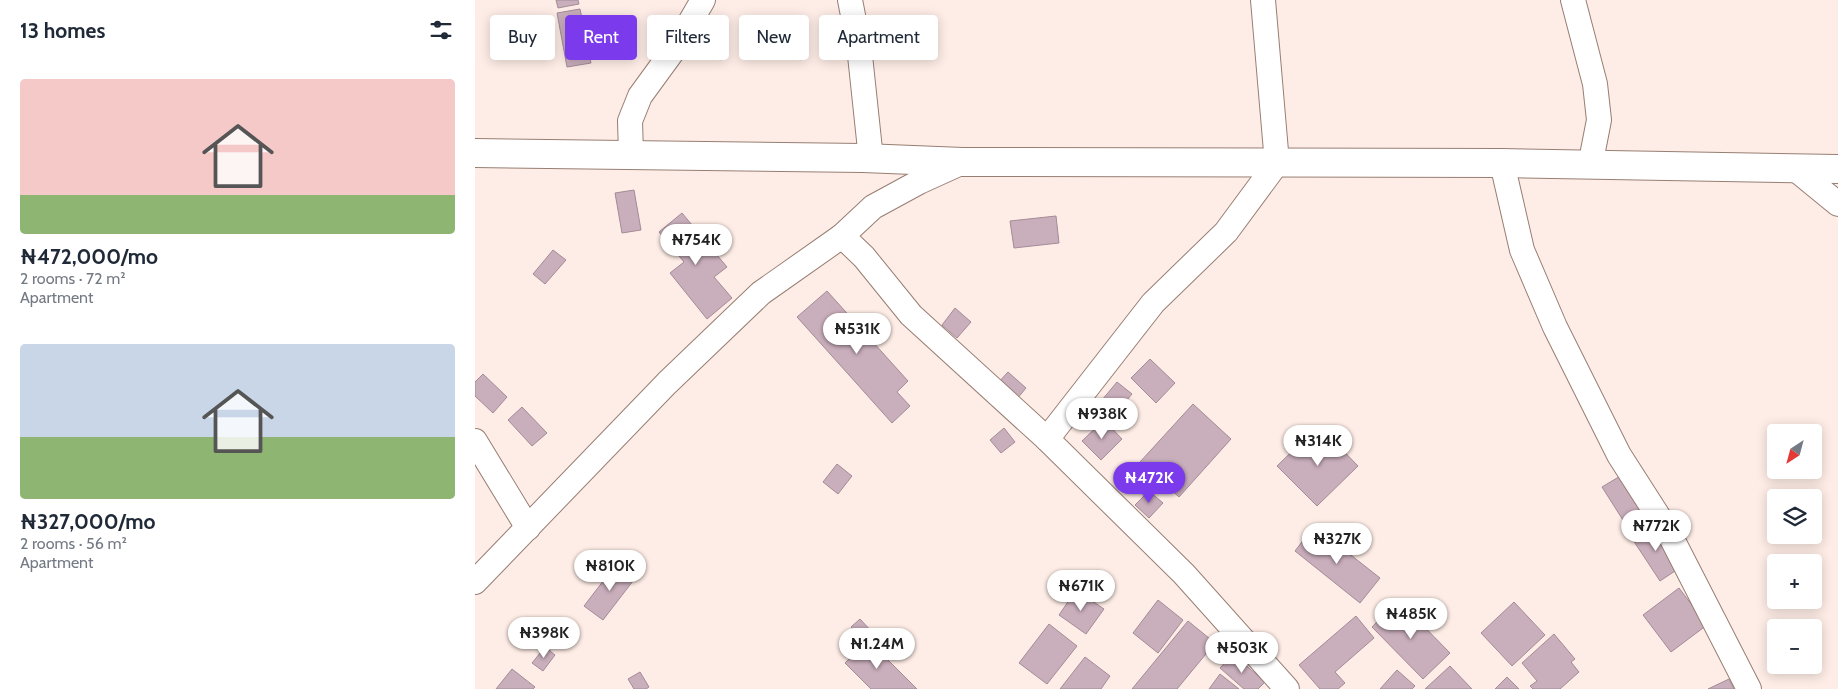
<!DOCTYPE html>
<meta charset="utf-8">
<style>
body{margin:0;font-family:Cabin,sans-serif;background:#f6f6f7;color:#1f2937;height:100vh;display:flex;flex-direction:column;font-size:19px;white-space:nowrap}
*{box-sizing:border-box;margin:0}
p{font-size:16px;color:#747a83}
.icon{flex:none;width:28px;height:28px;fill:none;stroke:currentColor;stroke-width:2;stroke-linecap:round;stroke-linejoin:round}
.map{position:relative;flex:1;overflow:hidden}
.side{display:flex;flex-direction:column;background:#fff;width:475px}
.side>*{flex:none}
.hud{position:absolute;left:15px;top:15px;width:475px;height:45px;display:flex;gap:10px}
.needle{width:32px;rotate:216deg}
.fabs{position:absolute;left:1292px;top:424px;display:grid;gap:10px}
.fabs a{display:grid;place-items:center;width:55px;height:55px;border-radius:5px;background:#fff;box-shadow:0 2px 12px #0003;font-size:25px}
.price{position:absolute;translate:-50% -42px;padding:0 11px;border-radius:18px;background:#fff;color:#222;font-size:16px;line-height:32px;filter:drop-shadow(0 1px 2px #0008)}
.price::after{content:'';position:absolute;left:50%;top:30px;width:15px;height:11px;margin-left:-8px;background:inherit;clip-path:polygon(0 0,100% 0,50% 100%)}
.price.current{background:#7c3aed;color:#fff}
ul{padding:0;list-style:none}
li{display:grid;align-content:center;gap:10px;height:265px;padding:0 20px}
li span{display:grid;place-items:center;height:155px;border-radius:5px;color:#555}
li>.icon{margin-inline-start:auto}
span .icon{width:90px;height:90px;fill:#fffc;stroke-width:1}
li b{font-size:21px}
h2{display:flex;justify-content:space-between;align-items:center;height:60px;padding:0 20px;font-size:21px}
.pill{padding:0 18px;border-radius:5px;background:#fff;box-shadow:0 2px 12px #0003;font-size:18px;line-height:45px}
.pill.current{background:#7c3aed;color:#fff}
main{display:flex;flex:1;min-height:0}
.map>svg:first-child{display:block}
.building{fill:#c9aebb;stroke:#a48b97}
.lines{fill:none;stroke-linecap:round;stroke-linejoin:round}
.minor-casing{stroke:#977e73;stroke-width:26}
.tertiary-casing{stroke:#977e73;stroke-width:30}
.minor{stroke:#fff;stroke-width:24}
.tertiary{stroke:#fff;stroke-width:28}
</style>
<main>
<section class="side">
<h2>13 homes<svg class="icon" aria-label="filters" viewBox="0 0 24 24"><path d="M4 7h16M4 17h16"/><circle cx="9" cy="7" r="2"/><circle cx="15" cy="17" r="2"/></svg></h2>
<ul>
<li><span style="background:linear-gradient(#f6c9c9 75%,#8fb573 0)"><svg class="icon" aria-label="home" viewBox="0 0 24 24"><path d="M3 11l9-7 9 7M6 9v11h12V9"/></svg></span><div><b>₦472,000/mo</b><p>2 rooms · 72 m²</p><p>Apartment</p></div></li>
<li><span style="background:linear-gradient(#c9d6e8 60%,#8fb573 0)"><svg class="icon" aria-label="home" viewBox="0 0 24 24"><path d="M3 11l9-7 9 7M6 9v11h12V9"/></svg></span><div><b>₦327,000/mo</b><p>2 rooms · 56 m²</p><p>Apartment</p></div></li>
</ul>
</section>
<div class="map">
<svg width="1363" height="689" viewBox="0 0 1363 689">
<rect width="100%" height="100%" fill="#feede6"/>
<g class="building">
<path d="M81,0H103L104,4L83,8Z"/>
<path d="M105,9L116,63L92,67L82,13Z"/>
<path d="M457,16L460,31L434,37L430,23Z"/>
<path d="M159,190L166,230L147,233L140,193Z"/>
<path d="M207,213L252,267L239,277L257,298L232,319L195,273L209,262L184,232Z"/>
<path d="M581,216L584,243L539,248L535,221Z"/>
<path d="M78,250L91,260L70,284L58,274Z"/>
<path d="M352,291L433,381L422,392L435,406L417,423L322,317Z"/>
<path d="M480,308L496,322L482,338L467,325Z"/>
<path d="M675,359L700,383L681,403L656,378Z"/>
<path d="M533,372L551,388L541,400L522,384Z"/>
<path d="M8,374L32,397L18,413L0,396V382Z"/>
<path d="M642,382L657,394L642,412L627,400Z"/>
<path d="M718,404L756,439L704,497L665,462Z"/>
<path d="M47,407L72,433L57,446L33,420Z"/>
<path d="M629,420L647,439L626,460L607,441Z"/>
<path d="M529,428L540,442L526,453L515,440Z"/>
<path d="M835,434L845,443L853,435L883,466L842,506L802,466Z"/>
<path d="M362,464L377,476L363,494L348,482Z"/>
<path d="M1147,475L1173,516L1153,528L1127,487Z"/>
<path d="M674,491L688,503L674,518L660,505Z"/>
<path d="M1178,523L1206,567L1185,581L1156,537Z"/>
<path d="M839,526L905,578L885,603L820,551Z"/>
<path d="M142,563L161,577L128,620L109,606Z"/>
<path d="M1204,588L1232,625L1196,652L1168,615Z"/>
<path d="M601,590L629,609L611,634L584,615Z"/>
<path d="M683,600L708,620L683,653L658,633Z"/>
<path d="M923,600L975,653L948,679L897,627Z"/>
<path d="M1039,602L1070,635L1037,666L1006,633Z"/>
<path d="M881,616L899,638L860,672L870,683L863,689H845L824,665Z"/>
<path d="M385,619L397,632L389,640L376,627Z"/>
<path d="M713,621L740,643L702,689H657Z"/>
<path d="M574,624L602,646L572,684L544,663Z"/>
<path d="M1079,634L1100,659L1096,662L1104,672L1085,689H1058L1055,686L1062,681L1047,663Z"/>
<path d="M393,640L442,689H396L370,663Z"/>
<path d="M70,647L80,655L68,671L57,663Z"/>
<path d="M758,654L790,682L783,689H769L745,668Z"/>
<path d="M610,657L635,676L626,689H585Z"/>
<path d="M975,666L997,689H950Z"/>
<path d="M37,669L60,687L58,689H21Z"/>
<path d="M922,670L940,686L937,689H905Z"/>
<path d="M165,672L174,687L171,689H159L153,679Z"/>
<path d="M745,674L764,689H734Z"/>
<path d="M1032,677L1044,689H1020Z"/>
<path d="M1254,679L1259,689H1233Z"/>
</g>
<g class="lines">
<g class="minor-casing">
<g id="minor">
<path d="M375,0L384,46L396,159"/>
<path d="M1098,0L1120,84L1124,120L1115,166"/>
<path d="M156,154L155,121L165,96L200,48L228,0"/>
<path d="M1027,163L1047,250L1080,327L1144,455L1194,533L1274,689"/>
<path d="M1319,168L1363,204"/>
<path d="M367,236L389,257L436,315L572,439L709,574L812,689"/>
<path d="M572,439L678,303L751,232L802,163L788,0"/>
<path d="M0,441L53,528"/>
<path d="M0,582L192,383L286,293L367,236L398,207L444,182L488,162"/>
</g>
</g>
<g class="tertiary-casing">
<path id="tertiary" d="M0,153L388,158L488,162L1027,163L1363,169"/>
</g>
<use href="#minor" class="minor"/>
<use href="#tertiary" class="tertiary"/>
</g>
</svg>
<div class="fabs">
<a><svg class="needle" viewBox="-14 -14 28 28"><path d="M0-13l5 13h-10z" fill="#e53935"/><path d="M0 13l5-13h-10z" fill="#747a83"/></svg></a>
<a><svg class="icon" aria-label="layers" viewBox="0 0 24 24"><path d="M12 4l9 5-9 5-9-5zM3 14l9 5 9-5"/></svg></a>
<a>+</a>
<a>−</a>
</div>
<b class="price" style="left:221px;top:266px">₦754K</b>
<b class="price" style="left:382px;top:355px">₦531K</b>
<b class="price" style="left:627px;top:440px">₦938K</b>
<b class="price" style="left:843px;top:467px">₦314K</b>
<b class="price current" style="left:674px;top:504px">₦472K</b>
<b class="price" style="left:1181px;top:552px">₦772K</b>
<b class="price" style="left:862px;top:565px">₦327K</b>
<b class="price" style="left:135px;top:592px">₦810K</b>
<b class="price" style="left:606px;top:612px">₦671K</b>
<b class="price" style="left:936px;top:640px">₦485K</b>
<b class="price" style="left:69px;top:659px">₦398K</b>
<b class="price" style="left:402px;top:670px">₦1.24M</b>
<b class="price" style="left:767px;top:674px">₦503K</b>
<div class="hud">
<a class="pill">Buy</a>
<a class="pill current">Rent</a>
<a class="pill">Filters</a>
<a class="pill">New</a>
<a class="pill">Apartment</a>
</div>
</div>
</main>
